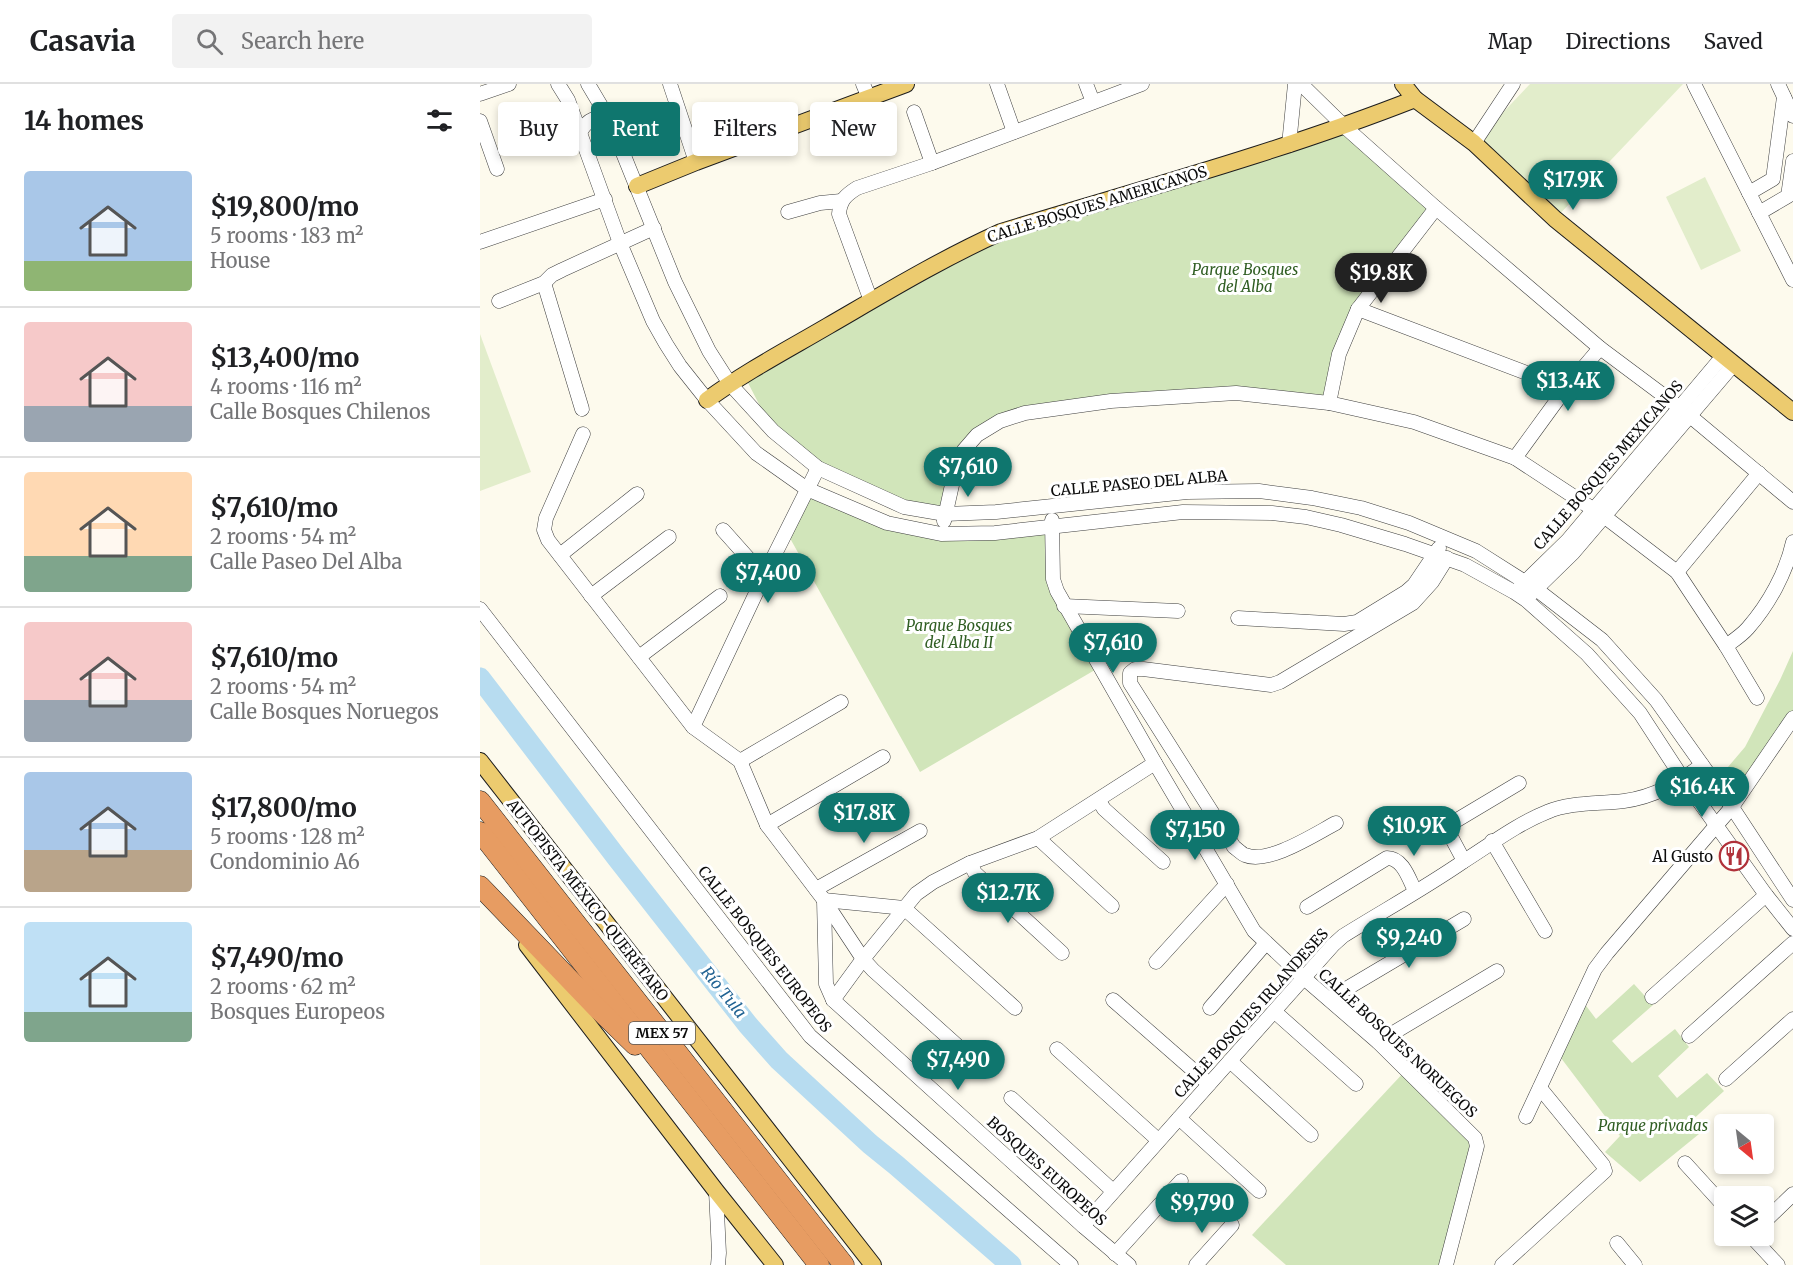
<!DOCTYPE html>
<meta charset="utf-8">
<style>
body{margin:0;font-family:Merriweather,serif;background:#f2f2f2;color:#202124;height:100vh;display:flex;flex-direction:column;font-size:22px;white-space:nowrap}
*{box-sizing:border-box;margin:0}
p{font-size:20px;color:#757577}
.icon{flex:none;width:33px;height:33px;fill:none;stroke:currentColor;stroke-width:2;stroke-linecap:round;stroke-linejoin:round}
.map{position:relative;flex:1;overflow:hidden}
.side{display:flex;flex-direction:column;background:#fff;width:480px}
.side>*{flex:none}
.guide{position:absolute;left:18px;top:18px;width:570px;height:54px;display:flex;gap:12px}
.needle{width:39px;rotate:151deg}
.tools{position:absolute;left:1234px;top:1030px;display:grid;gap:12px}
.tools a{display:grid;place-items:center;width:60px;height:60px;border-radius:6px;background:#fff;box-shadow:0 3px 9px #0003;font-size:30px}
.price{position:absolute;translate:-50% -51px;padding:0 14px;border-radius:21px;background:#0f766e;color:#fff;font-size:20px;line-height:39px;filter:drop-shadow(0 2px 3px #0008)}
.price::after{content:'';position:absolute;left:50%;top:36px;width:18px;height:14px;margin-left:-9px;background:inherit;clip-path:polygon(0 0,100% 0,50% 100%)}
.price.current{background:#222;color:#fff}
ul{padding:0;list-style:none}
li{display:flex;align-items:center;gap:18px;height:150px;padding:0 24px}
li+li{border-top:2px solid #e0e0e0}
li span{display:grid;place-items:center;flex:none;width:168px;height:120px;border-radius:6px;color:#555}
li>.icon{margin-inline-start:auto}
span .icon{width:72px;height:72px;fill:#fffc;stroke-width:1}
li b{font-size:26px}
h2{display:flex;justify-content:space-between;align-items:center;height:72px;padding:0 24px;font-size:26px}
.pill{padding:0 21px;border-radius:6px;background:#fff;box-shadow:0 3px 9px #0003;font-size:21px;line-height:54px}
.pill.current{background:#0f766e;color:#fff}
header{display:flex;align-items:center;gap:36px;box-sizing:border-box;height:84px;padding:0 30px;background:#fff;border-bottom:2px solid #e0e0e0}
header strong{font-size:28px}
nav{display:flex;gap:33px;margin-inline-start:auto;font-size:21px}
.search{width:420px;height:54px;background:#f2f2f2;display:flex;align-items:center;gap:15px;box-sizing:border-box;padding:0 21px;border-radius:6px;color:#757577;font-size:22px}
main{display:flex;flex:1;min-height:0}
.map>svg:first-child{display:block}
.park{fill:#d1e5ba}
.pitch{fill:#e2edcb}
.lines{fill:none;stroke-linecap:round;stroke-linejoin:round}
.river{stroke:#b7dcf0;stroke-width:21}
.minor-casing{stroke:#3f3f3f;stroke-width:15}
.major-casing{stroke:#1d1d1d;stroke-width:18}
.highway-casing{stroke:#1d1d1d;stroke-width:21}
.minor{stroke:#fff;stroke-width:14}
.major{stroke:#eccb6f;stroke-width:16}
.highway{stroke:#e79c62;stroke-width:20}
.labels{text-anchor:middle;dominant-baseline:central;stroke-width:6;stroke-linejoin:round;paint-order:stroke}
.shield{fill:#fff;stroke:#555;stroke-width:1.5}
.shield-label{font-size:14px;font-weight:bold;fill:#0c0c0c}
.street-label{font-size:15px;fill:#0c0c0c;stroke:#fff}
.park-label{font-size:15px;font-style:italic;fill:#305e23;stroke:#fff}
.poi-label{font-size:15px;fill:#0c0c0c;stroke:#fff;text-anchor:end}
.water-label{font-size:16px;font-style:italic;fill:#216393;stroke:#fff}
</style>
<header>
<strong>Casavia</strong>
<div class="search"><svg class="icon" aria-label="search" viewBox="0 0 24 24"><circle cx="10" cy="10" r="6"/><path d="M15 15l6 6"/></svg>Search here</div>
<nav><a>Map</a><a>Directions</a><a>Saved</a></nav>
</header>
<main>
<section class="side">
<h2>14 homes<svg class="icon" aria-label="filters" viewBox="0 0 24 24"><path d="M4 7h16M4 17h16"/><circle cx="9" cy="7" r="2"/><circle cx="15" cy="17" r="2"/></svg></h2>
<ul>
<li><span style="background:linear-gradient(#a9c7e8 75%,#8fb573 0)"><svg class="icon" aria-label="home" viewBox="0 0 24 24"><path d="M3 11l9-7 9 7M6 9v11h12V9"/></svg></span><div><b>$19,800/mo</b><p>5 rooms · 183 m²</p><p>House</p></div></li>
<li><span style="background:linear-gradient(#f6c9c9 70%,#9aa5b1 0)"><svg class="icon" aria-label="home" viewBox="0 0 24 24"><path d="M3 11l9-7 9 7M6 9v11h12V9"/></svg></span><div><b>$13,400/mo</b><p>4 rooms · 116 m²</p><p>Calle Bosques Chilenos</p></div></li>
<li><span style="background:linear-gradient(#ffd9b3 70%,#7fa58c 0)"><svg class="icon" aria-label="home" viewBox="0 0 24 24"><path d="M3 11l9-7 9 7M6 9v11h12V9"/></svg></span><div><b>$7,610/mo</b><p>2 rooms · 54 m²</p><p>Calle Paseo Del Alba</p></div></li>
<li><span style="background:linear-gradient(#f6c9c9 65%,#9aa5b1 0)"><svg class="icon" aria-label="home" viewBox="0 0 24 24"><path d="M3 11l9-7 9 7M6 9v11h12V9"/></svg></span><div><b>$7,610/mo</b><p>2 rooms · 54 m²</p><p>Calle Bosques Noruegos</p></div></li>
<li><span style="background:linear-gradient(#a9c7e8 65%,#b9a48a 0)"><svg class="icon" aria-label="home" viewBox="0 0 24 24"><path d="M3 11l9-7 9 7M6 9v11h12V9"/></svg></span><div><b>$17,800/mo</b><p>5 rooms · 128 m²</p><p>Condominio A6</p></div></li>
<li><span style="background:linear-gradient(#bfe0f5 75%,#7fa58c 0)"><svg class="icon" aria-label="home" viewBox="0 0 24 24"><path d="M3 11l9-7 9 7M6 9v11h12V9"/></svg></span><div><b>$7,490/mo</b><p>2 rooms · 62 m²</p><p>Bosques Europeos</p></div></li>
</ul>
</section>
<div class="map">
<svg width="1313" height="1181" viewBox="0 0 1313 1181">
<rect width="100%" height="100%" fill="#fdfaed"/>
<g class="park">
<path d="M865,43L956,124L878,225L849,319L756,309L545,329L484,366L465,430L424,423L338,384L293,347L266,295L479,167Z"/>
<path d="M327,405L461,450L572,443L573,495L620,583L440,688L306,447Z"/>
<path d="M1313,567V626L1257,704L1242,690L1265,663L1300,596Z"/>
<path d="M1154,900L1173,921L1132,957L1152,979L1195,945L1209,963L1178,992L1197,1014L1227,989L1244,1007L1208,1040L1219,1050L1160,1098L1125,1068L1140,1052L1081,974L1104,919L1116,935Z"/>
<path d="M926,986L995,1054L966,1181H806L772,1151Z"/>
</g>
<g class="pitch">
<path d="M1050,0H1203L1075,135L994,59Z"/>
<path d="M1225,93L1261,167L1221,186L1186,113Z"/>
<path d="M0,250L51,388L0,407Z"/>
</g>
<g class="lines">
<path class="river" d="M0,594L137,774L268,941L299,976L390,1060L416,1081L531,1181"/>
<g class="minor-casing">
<g id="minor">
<path d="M78,0L88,16L140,159L173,237L186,260L200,282L227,316L276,369L327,405L407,439L461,450L515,449L703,428L792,429L826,433L861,441L925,460L985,481L1034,508L1046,516L1107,570L1160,629L1203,695L1286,811L1313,845"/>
<path d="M108,0L130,37L195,198L229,267L250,300L293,347L338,384L424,423L465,430L516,428L707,408L779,407L832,414L881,424L929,439L996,467L1056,505L1122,556L1176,616L1252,723L1313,816"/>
<path d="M190,0L216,78"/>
<path d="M383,0L389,14"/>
<path d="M517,0L534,48"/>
<path d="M606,0L613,18"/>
<path d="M821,0L865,43L956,124L1120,264L1199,323"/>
<path d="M1214,0L1313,196"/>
<path d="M1298,0L1313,32"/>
<path d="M0,10L29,0"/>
<path d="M434,28L452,79"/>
<path d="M0,37L17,85"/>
<path d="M101,47C107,36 119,29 130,37"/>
<path d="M994,59L1033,0"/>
<path d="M809,61L815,0"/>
<path d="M1269,109L1293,95L1304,13"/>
<path d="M308,128L340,119L361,117"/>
<path d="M1279,129L1308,112L1313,77"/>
<path d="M0,158L125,115"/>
<path d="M64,199L102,325"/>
<path d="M19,217L64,199L72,191L82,186L174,144"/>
<path d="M391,217L359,130C360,116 366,111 377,104L452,79L662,0"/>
<path d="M878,225L1086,304"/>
<path d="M849,319L859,270L878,225L956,124"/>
<path d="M1210,332L1313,418"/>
<path d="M103,350L66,434L64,446L68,456L213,643L260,677L287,741L344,816L383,875L393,886L490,973"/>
<path d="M1035,374L1086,304L1120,264"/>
<path d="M572,436L573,495L577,507L675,679L774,847L824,894L898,958L995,1054L997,1062L966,1181"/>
<path d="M464,437L476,383L484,366L497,351L520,337L545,329L631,317L756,309L849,319L934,338L1035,374L1125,433L1197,488L1246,562L1277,614"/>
<path d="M243,446L284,492"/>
<path d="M80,471L157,410"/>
<path d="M1197,488L1279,389"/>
<path d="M1040,503L1088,456L1243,272"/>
<path d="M1051,510L1093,469L1254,280"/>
<path d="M111,512L189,453"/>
<path d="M584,522L698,527"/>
<path d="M0,525L330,952L591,1181"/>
<path d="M758,534L864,540L877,538L926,508L934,501L959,464"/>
<path d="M1246,562C1253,557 1262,551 1268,544C1289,520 1306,489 1313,458"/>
<path d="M159,573L240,512"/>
<path d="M213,643L284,492L338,384"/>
<path d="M260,677L361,618"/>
<path d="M619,717L624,725L683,778"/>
<path d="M856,739C835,750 788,781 765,771C762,770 757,765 754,763L650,599V589L655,585H663L791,601L800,598L933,519L952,498L967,474"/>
<path d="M287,741L403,673"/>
<path d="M558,754L632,822"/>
<path d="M1012,757L1065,847"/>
<path d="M984,777L969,749L967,742L1039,699"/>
<path d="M490,779L495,789L582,869"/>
<path d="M336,805L440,747"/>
<path d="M827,823L907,774C923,774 929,795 935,807"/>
<path d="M676,878L747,800"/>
<path d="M1172,913L1286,811"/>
<path d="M849,915L984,835"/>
<path d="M353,916L383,875L436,810L453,798L490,779L558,754L675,679"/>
<path d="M633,916L729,1000"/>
<path d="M535,924L424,824L344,816L346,900L353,916L603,1142L649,1181"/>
<path d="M730,924L786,859"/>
<path d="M795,928L876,1000"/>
<path d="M1209,952L1313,859"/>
<path d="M898,958L1017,887"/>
<path d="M577,965L678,1056"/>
<path d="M750,977L831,1051"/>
<path d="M1246,995L1313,935"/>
<path d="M531,1014L633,1107"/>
<path d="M1046,1033L1115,885L1127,869L1252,723L1313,634"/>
<path d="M699,1034L779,1107"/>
<path d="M1205,1079L1245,1123"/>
<path d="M236,1107L239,1169L238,1181"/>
<path d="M1284,1138L1313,1110"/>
<path d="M603,1142L853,861L863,852C903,827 945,804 984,777C1011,760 1037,740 1067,728C1090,718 1119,720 1144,717C1174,713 1198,699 1222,681"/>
<path d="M1271,1152L1298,1181"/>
<path d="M1137,1159L1155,1181"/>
<path d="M635,1170L701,1097"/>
<path d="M716,1181L752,1141"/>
<path d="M1022,1181L1125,1087L1123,1081L1060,1004"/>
</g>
</g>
<g class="major-casing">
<g id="major">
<path d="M923,0L935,15L994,59L1075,135L1313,328"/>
<path d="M157,102L216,78L426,0"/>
<path d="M227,316C265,288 307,266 348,242C405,209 461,175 521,148C659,106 800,68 935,15"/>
<path d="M0,677L393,1181"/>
<path d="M47,861L236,1107L295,1181"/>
</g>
</g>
<g class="highway-casing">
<g id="highway">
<path d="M0,717L364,1181"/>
<path d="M0,748L339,1181"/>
<path d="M0,802L117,924L155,961"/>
</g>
</g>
<use href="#minor" class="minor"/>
<use href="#major" class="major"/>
<use href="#highway" class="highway"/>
</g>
<defs>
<g id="restaurant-ring" transform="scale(1.5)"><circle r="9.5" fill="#fff" stroke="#b0313a" stroke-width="1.5"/><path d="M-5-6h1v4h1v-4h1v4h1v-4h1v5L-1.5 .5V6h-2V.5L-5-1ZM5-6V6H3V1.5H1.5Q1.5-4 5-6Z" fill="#b0313a"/></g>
</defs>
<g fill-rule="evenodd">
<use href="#restaurant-ring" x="1254" y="772"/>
</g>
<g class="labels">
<rect class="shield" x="149" y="938" width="66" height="22" rx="4.5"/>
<g class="shield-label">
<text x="182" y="949">MEX 57</text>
</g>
<g class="street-label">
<text transform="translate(617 120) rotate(-17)">CALLE BOSQUES AMERICANOS</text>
<text transform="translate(1128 381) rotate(-49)">CALLE BOSQUES MEXICANOS</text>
<text transform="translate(659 399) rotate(-5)">CALLE PASEO DEL ALBA</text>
<text transform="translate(108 816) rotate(52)">AUTOPISTA MÉXICO-QUERÉTARO</text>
<text transform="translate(285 865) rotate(52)">CALLE BOSQUES EUROPEOS</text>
<text transform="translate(771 929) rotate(-48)">CALLE BOSQUES IRLANDESES</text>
<text transform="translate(918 959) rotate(43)">CALLE BOSQUES NORUEGOS</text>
<text transform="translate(567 1087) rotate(42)">BOSQUES EUROPEOS</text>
</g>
<g class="park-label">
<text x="765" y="185">Parque Bosques<tspan x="765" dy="17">del Alba</tspan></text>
<text x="479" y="541">Parque Bosques<tspan x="479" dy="17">del Alba II</tspan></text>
<text x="1173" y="1041">Parque privadas</text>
</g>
<g class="poi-label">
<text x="1233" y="772">Al Gusto</text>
</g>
<g class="water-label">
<text transform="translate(244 908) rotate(51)">Río Tula</text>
</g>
</g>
</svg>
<div class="tools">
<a><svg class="needle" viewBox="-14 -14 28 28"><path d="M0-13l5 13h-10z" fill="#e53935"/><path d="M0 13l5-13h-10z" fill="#757577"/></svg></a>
<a><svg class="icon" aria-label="layers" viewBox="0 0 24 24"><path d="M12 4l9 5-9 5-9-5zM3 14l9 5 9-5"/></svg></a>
</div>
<b class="price" style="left:1093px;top:127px">$17.9K</b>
<b class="price current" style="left:901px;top:220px">$19.8K</b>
<b class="price" style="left:1088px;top:328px">$13.4K</b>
<b class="price" style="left:488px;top:414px">$7,610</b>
<b class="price" style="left:288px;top:520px">$7,400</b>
<b class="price" style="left:633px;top:590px">$7,610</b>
<b class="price" style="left:1222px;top:734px">$16.4K</b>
<b class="price" style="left:384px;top:760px">$17.8K</b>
<b class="price" style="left:934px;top:773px">$10.9K</b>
<b class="price" style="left:715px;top:777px">$7,150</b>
<b class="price" style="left:528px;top:840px">$12.7K</b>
<b class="price" style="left:929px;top:885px">$9,240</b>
<b class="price" style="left:478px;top:1007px">$7,490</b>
<b class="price" style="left:722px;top:1150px">$9,790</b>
<div class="guide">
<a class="pill">Buy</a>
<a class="pill current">Rent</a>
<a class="pill">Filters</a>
<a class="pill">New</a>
</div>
</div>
</main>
